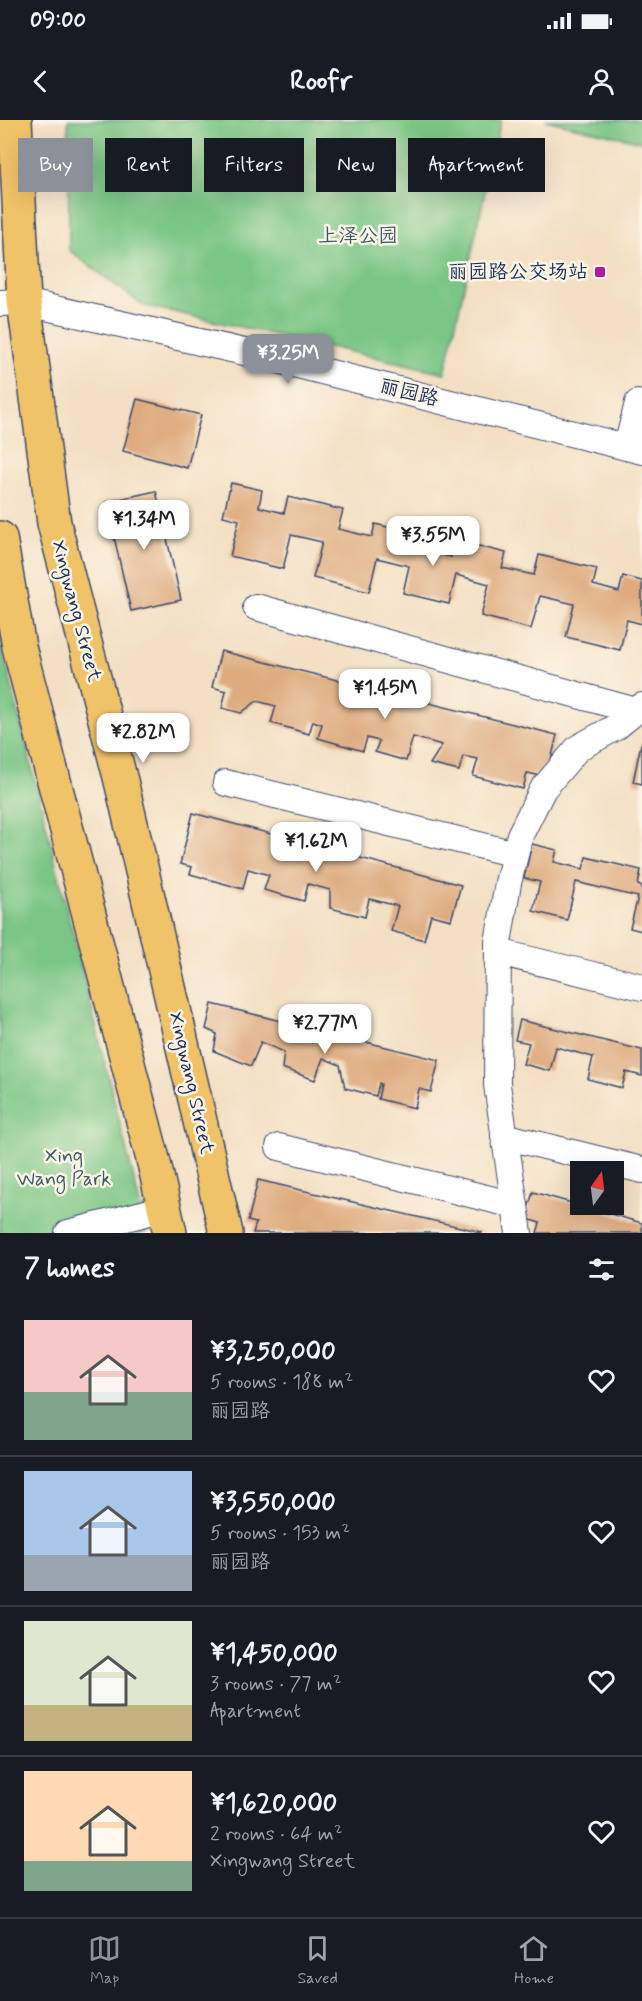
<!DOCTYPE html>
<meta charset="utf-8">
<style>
body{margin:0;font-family:Mynerve,"LXGW WenKai TC",sans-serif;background:#20242c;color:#f1f3f6;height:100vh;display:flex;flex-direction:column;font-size:22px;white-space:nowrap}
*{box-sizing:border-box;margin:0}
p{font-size:20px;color:#9ea1a6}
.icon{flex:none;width:33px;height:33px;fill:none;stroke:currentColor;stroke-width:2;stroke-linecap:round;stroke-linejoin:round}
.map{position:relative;height:1113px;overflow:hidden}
.drawer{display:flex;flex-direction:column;background:#171b24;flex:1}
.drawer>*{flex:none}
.guide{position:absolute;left:18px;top:18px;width:606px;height:54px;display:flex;gap:12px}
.needle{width:39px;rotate:14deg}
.fabs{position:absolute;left:570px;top:1041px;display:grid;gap:12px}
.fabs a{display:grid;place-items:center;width:54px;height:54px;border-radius:0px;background:#171b24;box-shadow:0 6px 24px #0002;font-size:30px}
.price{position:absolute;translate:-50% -51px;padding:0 14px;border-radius:12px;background:#fff;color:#222;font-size:20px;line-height:39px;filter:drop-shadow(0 2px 3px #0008)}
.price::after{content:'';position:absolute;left:50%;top:36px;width:18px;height:14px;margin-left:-9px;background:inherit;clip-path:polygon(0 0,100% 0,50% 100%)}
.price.selected{background:#8c9099;color:#fff}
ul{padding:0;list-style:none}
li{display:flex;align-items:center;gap:18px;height:150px;padding:0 24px}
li+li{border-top:2px solid #363941}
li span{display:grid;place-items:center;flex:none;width:168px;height:120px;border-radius:0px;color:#555}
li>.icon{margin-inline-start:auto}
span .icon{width:72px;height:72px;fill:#fffc;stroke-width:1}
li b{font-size:26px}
h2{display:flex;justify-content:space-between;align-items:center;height:72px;padding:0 24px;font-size:26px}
.pill{padding:0 21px;border-radius:0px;background:#171b24;box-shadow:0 6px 24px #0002;font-size:21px;line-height:54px}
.pill.selected{background:#8c9099;color:#fff}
.status{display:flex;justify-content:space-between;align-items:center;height:42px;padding:0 30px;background:#171b24;direction:ltr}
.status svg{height:16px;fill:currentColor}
header{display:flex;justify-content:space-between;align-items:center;height:78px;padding:0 24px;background:#171b24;font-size:27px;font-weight:700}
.dock{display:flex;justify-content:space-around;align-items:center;height:84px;border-top:2px solid #363941;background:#171b24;font-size:16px;color:#9ea1a6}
.dock a{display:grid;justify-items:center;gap:3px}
.dock .selected{color:#8c9099}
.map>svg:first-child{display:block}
.green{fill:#7ac685;stroke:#4a7a72;stroke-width:1.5}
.building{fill:#deab7f}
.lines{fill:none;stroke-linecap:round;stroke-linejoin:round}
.minor-casing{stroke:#3b496d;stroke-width:28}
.major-casing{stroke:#3b496d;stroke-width:36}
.minor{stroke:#fff;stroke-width:26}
.major{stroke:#f1c369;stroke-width:33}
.poi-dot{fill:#b5179e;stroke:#fcf5e5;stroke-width:2}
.labels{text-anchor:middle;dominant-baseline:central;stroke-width:5;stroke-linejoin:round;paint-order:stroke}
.park-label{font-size:20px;fill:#385c6a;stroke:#fcf5e5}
.poi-label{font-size:20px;fill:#1b2f5e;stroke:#fcf5e5;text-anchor:end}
.street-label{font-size:20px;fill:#1b2f5e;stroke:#fcf5e5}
</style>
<div class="status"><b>09:00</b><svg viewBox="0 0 49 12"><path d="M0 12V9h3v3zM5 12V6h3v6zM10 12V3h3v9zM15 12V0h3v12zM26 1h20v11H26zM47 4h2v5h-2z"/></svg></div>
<header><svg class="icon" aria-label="back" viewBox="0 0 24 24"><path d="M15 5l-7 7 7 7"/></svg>Roofr<svg class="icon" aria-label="person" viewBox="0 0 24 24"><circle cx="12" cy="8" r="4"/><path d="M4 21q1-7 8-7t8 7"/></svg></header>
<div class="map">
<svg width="642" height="1113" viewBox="0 0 642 1113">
<rect width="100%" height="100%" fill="#fcf5e5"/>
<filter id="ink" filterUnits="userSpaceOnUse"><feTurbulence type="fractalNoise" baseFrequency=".0167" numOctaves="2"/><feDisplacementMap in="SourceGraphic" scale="12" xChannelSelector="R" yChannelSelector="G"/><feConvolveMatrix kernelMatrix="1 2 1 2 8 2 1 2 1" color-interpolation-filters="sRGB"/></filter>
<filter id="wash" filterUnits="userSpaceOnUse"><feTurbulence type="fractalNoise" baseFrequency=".008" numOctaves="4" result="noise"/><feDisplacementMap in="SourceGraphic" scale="24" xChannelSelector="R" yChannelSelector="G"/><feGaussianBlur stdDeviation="1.35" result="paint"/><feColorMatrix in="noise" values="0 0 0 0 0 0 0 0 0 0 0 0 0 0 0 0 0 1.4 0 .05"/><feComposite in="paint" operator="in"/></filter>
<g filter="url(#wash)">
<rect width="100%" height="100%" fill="#f3dfc3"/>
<g class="green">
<path d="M68,0H501L445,253L142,185L69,130Z"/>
<path d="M545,0H642V22Z"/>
<path d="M0,510L4,535L147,1113H0Z"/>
</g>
<g id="blocks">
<g class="building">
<path d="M137,279L201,295L187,348L123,331Z"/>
<path d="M231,363L262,370L259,387L284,393L288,377L343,390L338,409L372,417L375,404L420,415L417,429L451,437L455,420L506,433L502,448L534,455L539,435L597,449L593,465L619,472L623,456L642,461V504L627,500L620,530L566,517L574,484L540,476L531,509L481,496L489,464L456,455L449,484L403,473L409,446L377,438L369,472L313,458L322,422L291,415L283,449L230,436L239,400L223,396Z"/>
<path d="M156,371L181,480L131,491L106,382Z"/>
<path d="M221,531L557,615L547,657L527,653L523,669L473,656L478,639L463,636L459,651L430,644L442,625L413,617L406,641L375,632L379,621L367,618L363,631L318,618L322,604L313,601L309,614L271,603L276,586L257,581L241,593L222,588L226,571L212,567Z"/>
<path d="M641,624H642V664L633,662Z"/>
<path d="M193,693L461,765L451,800L431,795L424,820L391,811L398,786L369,779L365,797L330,788V770L308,764L304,781L264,770L269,755L248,749L243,769L190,754L192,747L180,744Z"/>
<path d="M532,724L557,730L554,742L583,749L586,737L641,750L638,765L642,767V811L630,808L638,777L576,762L567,800L533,791L540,762L524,758Z"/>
<path d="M212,884L439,940L431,972L419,969L415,988L378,979L381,964L379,963L376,976L345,968L340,945L323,938L315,960L282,948L284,932L261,922L251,946L214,931L217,914L206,909Z"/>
<path d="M520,900L642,930V956L626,952L622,968L588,959L593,937L556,927L550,951L523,944L529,923L515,920Z"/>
<path d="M258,1060L482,1112V1113H253L256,1103L248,1101Z"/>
<path d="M533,1072L642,1103V1113H537L540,1103L525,1098Z"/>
</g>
</g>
</g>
<g filter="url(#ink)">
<use href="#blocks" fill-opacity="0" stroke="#3b496d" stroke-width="1.5"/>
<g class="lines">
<g class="minor-casing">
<g id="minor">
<path d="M0,183L24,182L262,236L642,331"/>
<path d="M627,327L638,283"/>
<path d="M256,487L636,591"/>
<path d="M226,663L515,734"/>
<path d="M498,832L642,867"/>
<path d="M504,1016L642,1050"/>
<path d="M279,1027L514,1085"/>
<path d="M68,1113L165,1088"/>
<path d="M519,1113L497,965L498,823L508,763L520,715L543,669L578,628L616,607L642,586"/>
</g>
</g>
<g class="major-casing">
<g id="major">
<path d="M15,0L24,182L54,403L122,665L226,1113"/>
<path d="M0,418L19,527L154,1043L170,1113"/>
</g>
</g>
<use href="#minor" class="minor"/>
<use href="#major" class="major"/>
</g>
</g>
<rect class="poi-dot" x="594" y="146" width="12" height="12" rx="3"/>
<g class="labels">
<g class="park-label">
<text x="358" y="116">上泽公园</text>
<text x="64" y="1036">Xing<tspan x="64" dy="23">Wang Park</tspan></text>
</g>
<g class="poi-label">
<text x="588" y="152">丽园路公交场站</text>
</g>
<g class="street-label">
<text transform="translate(409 273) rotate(14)">丽园路</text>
<text transform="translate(76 491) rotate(75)">Xingwang Street</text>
<text transform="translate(191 963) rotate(77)">Xingwang Street</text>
</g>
</g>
</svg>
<div class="fabs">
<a><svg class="needle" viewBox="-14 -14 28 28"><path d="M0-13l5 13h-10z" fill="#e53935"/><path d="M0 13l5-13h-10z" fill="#9ea1a6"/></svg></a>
</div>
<b class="price selected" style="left:288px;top:265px">¥3.25M</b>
<b class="price" style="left:144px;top:431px">¥1.34M</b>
<b class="price" style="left:433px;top:447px">¥3.55M</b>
<b class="price" style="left:385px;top:600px">¥1.45M</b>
<b class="price" style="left:143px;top:644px">¥2.82M</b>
<b class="price" style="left:316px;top:753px">¥1.62M</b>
<b class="price" style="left:325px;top:935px">¥2.77M</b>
<div class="guide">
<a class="pill selected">Buy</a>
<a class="pill">Rent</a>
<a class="pill">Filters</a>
<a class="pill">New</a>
<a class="pill">Apartment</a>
</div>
</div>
<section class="drawer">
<h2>7 homes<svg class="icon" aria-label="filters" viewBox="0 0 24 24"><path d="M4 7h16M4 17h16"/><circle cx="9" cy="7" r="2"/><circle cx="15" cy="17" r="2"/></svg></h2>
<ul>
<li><span style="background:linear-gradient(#f6c9c9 60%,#7fa58c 0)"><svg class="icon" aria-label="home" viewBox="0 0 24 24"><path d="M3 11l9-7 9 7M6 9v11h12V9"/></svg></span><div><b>¥3,250,000</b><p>5 rooms · 188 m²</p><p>丽园路</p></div><svg class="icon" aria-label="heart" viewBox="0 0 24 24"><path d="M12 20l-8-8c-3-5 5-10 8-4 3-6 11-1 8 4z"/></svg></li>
<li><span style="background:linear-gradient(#a9c7e8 70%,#9aa5b1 0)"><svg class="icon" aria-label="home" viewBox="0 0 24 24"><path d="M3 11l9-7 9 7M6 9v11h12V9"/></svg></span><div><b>¥3,550,000</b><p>5 rooms · 153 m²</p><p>丽园路</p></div><svg class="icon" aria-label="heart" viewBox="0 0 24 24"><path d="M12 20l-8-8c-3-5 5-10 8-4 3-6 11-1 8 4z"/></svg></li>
<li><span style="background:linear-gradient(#dfe7d0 70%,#c2b280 0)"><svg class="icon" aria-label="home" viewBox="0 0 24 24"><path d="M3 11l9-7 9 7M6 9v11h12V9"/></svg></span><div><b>¥1,450,000</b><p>3 rooms · 77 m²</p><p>Apartment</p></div><svg class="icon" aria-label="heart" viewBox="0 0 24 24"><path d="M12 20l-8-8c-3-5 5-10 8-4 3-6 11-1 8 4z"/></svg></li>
<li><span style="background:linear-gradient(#ffd9b3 75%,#7fa58c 0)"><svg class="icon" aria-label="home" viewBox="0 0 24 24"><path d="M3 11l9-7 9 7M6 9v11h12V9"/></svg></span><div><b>¥1,620,000</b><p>2 rooms · 64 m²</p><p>Xingwang Street</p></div><svg class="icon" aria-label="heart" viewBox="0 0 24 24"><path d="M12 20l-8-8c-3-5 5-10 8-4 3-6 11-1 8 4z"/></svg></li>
</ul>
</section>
<nav class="dock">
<a class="selected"><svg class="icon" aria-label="map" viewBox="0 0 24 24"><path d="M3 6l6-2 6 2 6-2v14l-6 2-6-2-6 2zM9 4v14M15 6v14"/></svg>Map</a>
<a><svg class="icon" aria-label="saved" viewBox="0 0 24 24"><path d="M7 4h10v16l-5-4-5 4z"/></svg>Saved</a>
<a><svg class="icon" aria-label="home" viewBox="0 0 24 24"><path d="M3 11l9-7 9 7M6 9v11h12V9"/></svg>Home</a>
</nav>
